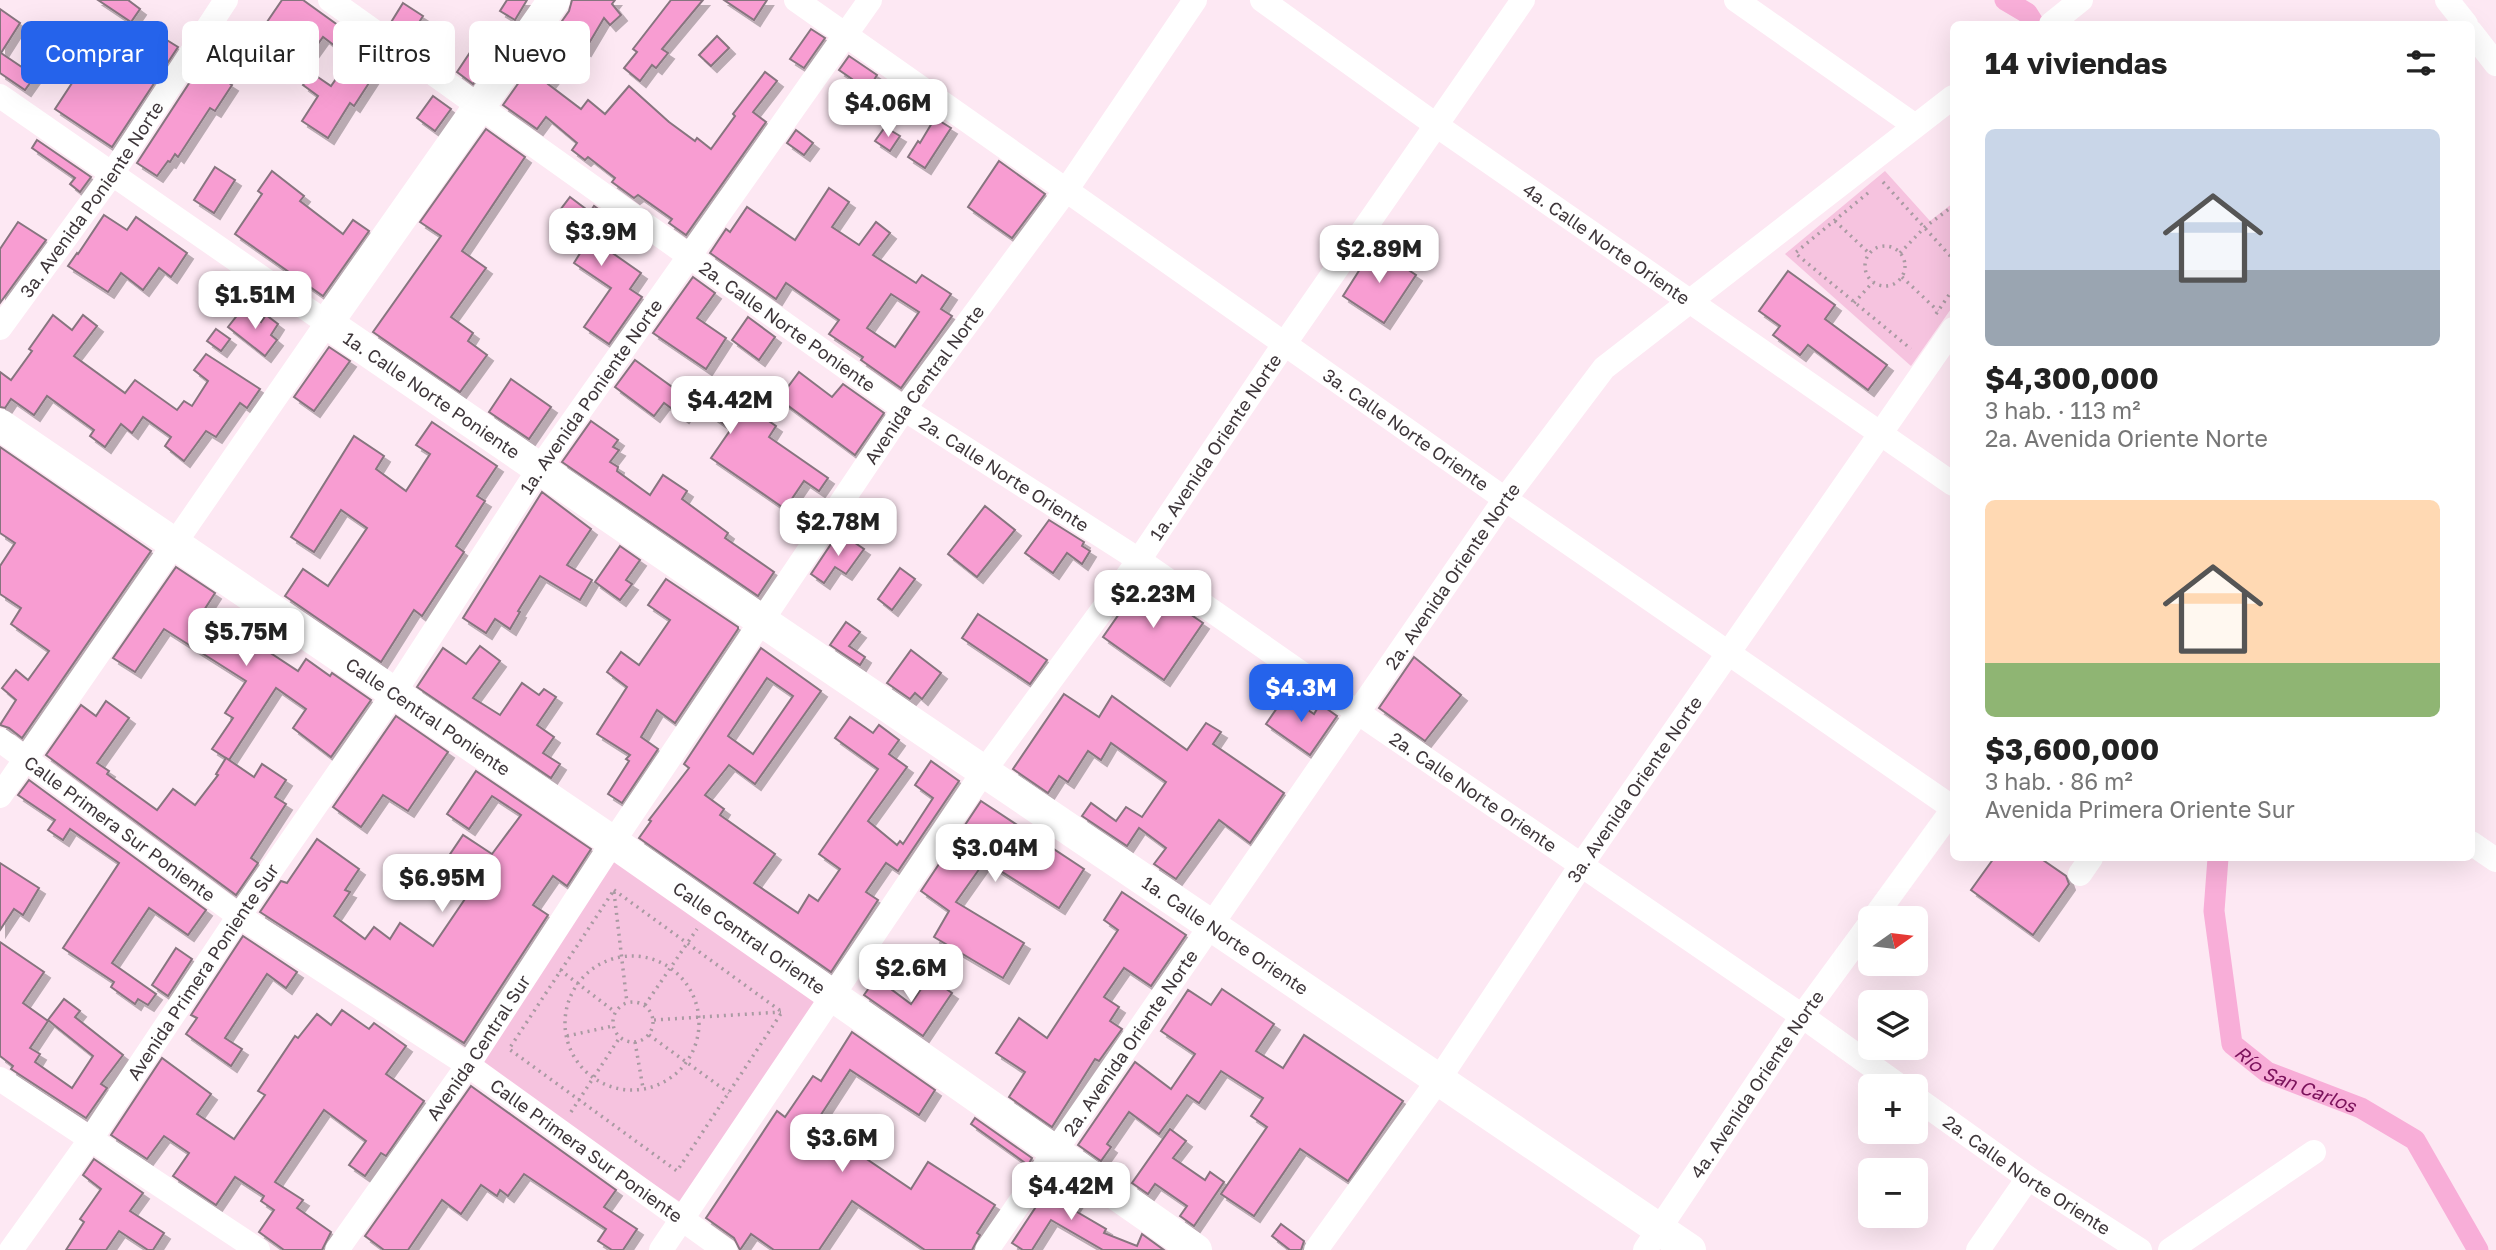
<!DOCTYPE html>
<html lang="es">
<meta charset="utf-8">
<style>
body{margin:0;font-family:"Golos Text",sans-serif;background:#f2f2f2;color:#222;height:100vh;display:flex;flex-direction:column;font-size:26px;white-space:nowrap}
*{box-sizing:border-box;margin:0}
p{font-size:23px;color:#767676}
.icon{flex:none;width:38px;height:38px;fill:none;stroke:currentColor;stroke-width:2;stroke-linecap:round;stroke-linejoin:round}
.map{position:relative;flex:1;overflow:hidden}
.panel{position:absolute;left:1950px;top:21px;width:525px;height:840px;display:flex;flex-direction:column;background:#fff;border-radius:10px;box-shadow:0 7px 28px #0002}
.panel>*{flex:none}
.top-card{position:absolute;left:21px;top:21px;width:665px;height:63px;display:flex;gap:14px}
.needle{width:46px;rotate:76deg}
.fabs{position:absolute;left:1858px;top:906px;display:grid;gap:14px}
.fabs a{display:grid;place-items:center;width:70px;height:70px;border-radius:10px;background:#fff;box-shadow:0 7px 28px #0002;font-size:35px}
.price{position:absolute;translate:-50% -60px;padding:0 16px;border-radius:14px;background:#fff;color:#222;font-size:23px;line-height:46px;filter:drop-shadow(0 2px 4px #0008)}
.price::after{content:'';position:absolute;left:50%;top:42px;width:21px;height:16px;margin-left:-10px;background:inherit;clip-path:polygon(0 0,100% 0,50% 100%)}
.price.active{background:#2563eb;color:#fff}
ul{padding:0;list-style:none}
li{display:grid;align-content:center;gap:14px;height:371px;padding:0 35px}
li span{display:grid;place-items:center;height:217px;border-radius:10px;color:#555}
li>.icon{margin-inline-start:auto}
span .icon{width:126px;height:126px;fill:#fffc;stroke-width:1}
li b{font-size:30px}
h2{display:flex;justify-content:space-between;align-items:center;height:84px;padding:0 35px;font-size:30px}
.chip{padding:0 24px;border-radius:10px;background:#fff;box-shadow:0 7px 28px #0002;font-size:24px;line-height:63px}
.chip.active{background:#2563eb;color:#fff}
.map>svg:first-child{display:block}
.green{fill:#f6c3df}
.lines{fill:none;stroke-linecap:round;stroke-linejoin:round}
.canal{stroke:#f8aed8;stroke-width:21}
.building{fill:#f89dd2;stroke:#87757f;stroke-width:2;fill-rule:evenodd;filter:url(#shadow)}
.path{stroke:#a99aa2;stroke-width:3.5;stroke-dasharray:2 5;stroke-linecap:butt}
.minor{stroke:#fff;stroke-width:24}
.major{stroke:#fff;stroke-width:32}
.labels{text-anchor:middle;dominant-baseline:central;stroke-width:5;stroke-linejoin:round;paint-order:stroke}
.street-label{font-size:18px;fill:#3e363a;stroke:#fff}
.water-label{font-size:19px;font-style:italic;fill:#7b125b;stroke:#fff}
</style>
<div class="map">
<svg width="2496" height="1250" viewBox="0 0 2496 1250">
<defs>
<filter id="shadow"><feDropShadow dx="6" dy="6" stdDeviation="0" flood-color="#0004"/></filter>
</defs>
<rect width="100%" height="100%" fill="#fde8f3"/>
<g class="green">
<path d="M1885,171L1930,221L1953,203V306L1911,366L1785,254Z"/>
<path d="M611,853L821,999L683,1204L476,1064Z"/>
</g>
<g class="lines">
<g class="canal">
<path d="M2005,0L2027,13L2034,24"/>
<path id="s1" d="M2218,858L2214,911L2232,1044L2267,1072L2361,1108L2415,1140L2478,1250"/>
</g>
</g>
<g class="building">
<path d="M98,0H128L140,9L131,22Z"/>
<path d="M282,0H303L346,31L335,46L323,37L310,55L283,36L271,53L254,41Z"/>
<path d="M507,0H527L515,20L500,11Z"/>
<path d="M572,0H615L612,4L621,15L610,25L604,18L585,50L578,45L548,84L581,109L588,100L605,114L629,86L669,122L695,141L697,138L711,149L735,116L733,114L765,72L777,81L753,112L766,122L686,235L669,223L672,219L638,195L634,198L612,182L615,178L588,157L585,160L572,150L577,143L546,117L537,129L503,105L569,11Z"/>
<path d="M671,0H703L662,49L668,53L656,68L652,65L640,81L624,68L637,52L633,49Z"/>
<path d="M724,0H767L754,20Z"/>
<path d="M403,3L423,16L410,37L390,24Z"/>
<path d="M0,9L20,23L1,53L35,76L25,90L0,73Z"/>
<path d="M135,22L163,41L165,39L178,47L112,147L55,109L80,71L95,82Z"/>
<path d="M811,29L825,38L804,68L790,59Z"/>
<path d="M717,36L729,48L711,66L699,55Z"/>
<path d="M477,42L494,53L473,84L457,72Z"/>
<path d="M356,50L380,66L354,106L350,103L328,138L302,121L318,96L303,85L312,73L331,86Z"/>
<path d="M849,56L877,75L856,110L839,100L852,79L839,70Z"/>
<path d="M201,65L232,85L215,111L210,108L178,157L175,154L170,162L168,161L157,176L137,163Z"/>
<path d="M433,96L451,109L435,131L417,118Z"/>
<path d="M935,118L951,128L925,168L908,157L918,141L920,143Z"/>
<path d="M885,127L900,136L890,151L875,141Z"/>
<path d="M486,129L525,157L462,251L486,268L451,317L473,333L468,341L487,355L460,392L373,332L441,236L420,222Z"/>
<path d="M796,130L813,143L804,155L787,143Z"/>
<path d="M37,140L91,177L80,192L70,184L75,178L32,148Z"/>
<path d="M999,161L1045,194L1012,238L968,207Z"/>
<path d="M215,167L235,180L214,213L194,200Z"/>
<path d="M272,171L304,196L300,201L343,234L353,220L369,231L323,296L235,234L262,194L258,191Z"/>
<path d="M829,188L849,202L832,227L859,245L876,222L890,233L873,255L916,283L922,275L951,294L941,309L952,316L901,388L861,360L863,357L829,334L839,320L786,283L776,299L710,253L726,229L730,232L747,207L795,240ZM891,294L919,312L895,347L867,328Z"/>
<path d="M570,197L590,212L594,206L616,222L601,245L641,273L630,289L642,297L609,344L584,327L611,288L574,263L582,250L570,241L574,234L554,218Z"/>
<path d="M104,215L127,230L136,217L187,253L171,277L159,268L143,290L121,273L108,292L68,266L77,253L78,254Z"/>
<path d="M18,222L46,240L0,303V249Z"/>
<path d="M1374,247L1416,275L1384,323L1343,296Z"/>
<path d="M1788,271L1835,305L1825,319L1887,365L1868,390L1808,345L1800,355L1773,335L1780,326L1759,311Z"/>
<path d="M693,277L715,293L697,318L726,338L706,369L653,333Z"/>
<path d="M243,308L261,322L266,315L278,324L271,335L277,340L265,356L228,327Z"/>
<path d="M53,315L72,330L83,315L97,326L74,356L125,393L135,380L177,410L184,401L192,406L208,381L194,370L206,354L260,389L247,408L240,403L216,437L206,431L184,461L165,446L171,437L143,417L132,433L121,424L105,447L90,436L94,430L47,396L34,415L11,399L5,408L0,407V372L11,380L32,351L29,349Z"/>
<path d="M748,317L775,337L759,360L732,340Z"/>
<path d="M216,329L230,339L221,351L207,341Z"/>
<path d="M329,347L350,361L314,411L294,397Z"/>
<path d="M635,360L682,394L692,379L742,413L747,406L776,426L769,437L828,478L819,491L804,481L785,509L711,458L731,429L688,399L693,403L683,417L664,403L654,416L615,387Z"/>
<path d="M799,372L832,397L843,384L884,413L855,455L779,399Z"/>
<path d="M511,379L551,407L529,439L489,412Z"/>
<path d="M591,421L618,440L613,447L619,450L610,462L618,467L617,471L650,495L663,475L687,491L682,499L728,533L725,538L774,572L758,596L562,462Z"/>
<path d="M432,422L497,466L477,496L485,501L456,546L464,552L422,616L414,610L381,662L285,596L303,569L328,586L367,528L341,510L314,552L291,537L354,436L384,456L376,469L406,491L430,454L416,445Z"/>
<path d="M0,447L151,551L22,738L9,728L0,725L16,700L2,688L16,670L28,680L49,651L11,624L21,608L0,594V566L15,543L0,533Z"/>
<path d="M542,492L591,529L567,565L592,580L580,600L540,576L518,611L520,612L510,629L495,619L486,633L463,618Z"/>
<path d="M985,506L1015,530L977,577L948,554Z"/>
<path d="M1049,520L1084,542L1082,546L1090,551L1082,564L1067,553L1053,573L1025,553Z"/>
<path d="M839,532L864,549L846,574L835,567L824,583L811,574Z"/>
<path d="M620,546L640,560L626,580L632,584L620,600L595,582Z"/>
<path d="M176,567L215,593L199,618L240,645L256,621L276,635L266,650L298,671L306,659L330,676L332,673L371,700L331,757L293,728L306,709L276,688L229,760L212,749L233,718L225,713L246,681L164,629L135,672L113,658Z"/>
<path d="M900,568L915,579L892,610L878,599Z"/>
<path d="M666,579L738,627V629L675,723L657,710L641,737L658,749L622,803L608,794L629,761L626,759L630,755L597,734L627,687L607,672L621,652L639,665L670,620L648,605Z"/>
<path d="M1142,581L1203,623L1164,680L1103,637Z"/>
<path d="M978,614L1047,660L1030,684L962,638Z"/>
<path d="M846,622L860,632L849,646L865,657L860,665L830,645Z"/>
<path d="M480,646L500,661L473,698L500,715L522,683L539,695L544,689L556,697L537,725L554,737L543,753L560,764L551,778L417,687L443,648L466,664Z"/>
<path d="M761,648L821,691L755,784L729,765L705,795L724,809L720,815L775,854L754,883L798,913L809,895L818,901L840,869L819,854L878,769L835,738L850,717L873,733L879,725L899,740L889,754L907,767L868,821L897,845L900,841L903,844L933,798L915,785L931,761L959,781L898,871L886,863L866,892L878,900L831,972L639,838L651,821L649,820L689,768L684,764ZM767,678L793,696L753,754L728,736Z"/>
<path d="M911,650L941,673L922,699L915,693L910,699L887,683Z"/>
<path d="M1414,657L1461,695L1425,741L1379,708Z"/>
<path d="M1064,694L1099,717L1112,696L1187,750L1206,723L1221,732L1213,744L1284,793L1250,843L1219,820L1176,879L1154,864L1166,848L1139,828L1127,846L1082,816L1091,803L1116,821L1126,807L1142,817L1166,782L1111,743L1101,760L1088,751L1068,782L1059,776L1048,793L1013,769Z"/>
<path d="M1286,695L1314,714L1320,704L1337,716L1310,755L1266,724Z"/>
<path d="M106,701L129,718L97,763L109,771L107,774L157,810L173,789L195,805L218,775L216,774L226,758L254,777L262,764L286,780L275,797L286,804L251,858L258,863L236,895L46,755L81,705L96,716Z"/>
<path d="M396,716L448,752L408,811L383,795L361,827L333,807Z"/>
<path d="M476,771L591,849L567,886L553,876L533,905L548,915L464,1043L260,912L281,881L287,883L317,839L359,869L345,890L350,892L334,916L365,939L374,927L390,939L400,923L433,946L469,893L438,872L463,835L492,854L521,815L492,796L469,829L447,814Z"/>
<path d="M29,780L206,910L188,935L149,908L112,963L156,994L148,1005L138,999L135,1004L111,987L114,982L63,948L119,863L70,829L63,840L48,830L55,820L18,795Z"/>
<path d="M981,801L1084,869L1059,908L985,861L956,902L1024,943L1003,978L934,937L949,911L921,891Z"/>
<path d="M1994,858H2040L2066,876L2069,884L2033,935L1971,890Z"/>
<path d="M0,863L39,888L23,915L14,909L0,930Z"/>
<path d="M1122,892L1186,935L1151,986L1124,968L1104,997L1119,1007L1110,1021L1122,1029L1099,1061L1095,1059L1052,1127L1009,1097L1025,1072L996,1053L1019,1018L1047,1038L1118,930L1104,920Z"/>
<path d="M243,936L297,972L286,988L267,974L225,1038L242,1049L231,1066L186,1034L197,1018L191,1015Z"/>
<path d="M0,942L44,972L23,1003L48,1021L30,1048L40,1054L35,1062L72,1088L93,1056L48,1020L64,999L80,1011L75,1017L123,1055L101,1084L107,1088L86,1118L11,1069L13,1066L0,1056Z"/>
<path d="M176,948L192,959L168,996L152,985Z"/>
<path d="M929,977L952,993L923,1036L864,995L876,978L911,1004Z"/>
<path d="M1222,989L1274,1024L1256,1051L1283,1068L1304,1035L1403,1101L1348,1181L1300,1149L1254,1216L1221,1194L1267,1127L1251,1116L1263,1098L1221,1071L1199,1103L1187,1095L1159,1134L1129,1112L1107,1144L1111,1147L1101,1161L1078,1145L1135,1062L1171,1089L1195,1054L1161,1031L1188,990L1211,1005Z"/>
<path d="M342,1010L369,1029L374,1023L406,1046L386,1074L424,1101L386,1156L381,1153L365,1176L349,1165L366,1141L324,1110L275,1182L303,1200L297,1208L331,1232L322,1250H284L259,1232L274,1210L261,1201L264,1196L235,1177L216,1205L173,1176L189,1153L164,1136L147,1159L111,1135L162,1058L211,1094L197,1114L234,1139L265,1095L258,1091L295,1036L298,1038L317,1014L331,1025Z"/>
<path d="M852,1032L935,1090L919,1115L850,1070L815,1124L911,1189L928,1162L995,1205L977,1233L980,1235L972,1250H925L852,1201L819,1250H774L751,1234L740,1250L734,1238L706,1218L777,1111L785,1117L813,1076L821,1081Z"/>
<path d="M471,1086L616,1190L604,1207L637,1229L623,1250H612L598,1241L606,1229L524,1174L508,1196L500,1190L497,1196L481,1185L461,1214L442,1200L408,1250H384L365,1236Z"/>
<path d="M975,1118L1032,1158L1028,1165L971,1124Z"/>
<path d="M1170,1129L1186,1141L1173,1158L1205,1180L1210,1172L1224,1182L1194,1226L1180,1216L1187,1206L1155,1184L1148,1194L1132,1183Z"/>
<path d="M94,1159L143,1193L130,1211L164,1233L153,1250H148L119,1231L106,1250H66L84,1222L80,1219L101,1189L83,1175Z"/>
<path d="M1057,1175L1082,1193L1072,1209L1106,1229L1104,1233L1137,1246L1142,1234L1164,1250H1103L1051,1220L1032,1250H1023L1012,1243Z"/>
<path d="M1281,1224L1304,1241L1301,1250H1290L1272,1236Z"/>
</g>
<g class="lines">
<g class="path">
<path d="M1883,182L1953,259"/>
<path d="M1868,193L1795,253L1911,349"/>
<path d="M1835,221L1870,254"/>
<circle cx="1885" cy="266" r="20"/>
<path d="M1900,253L1925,227L1953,206"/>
<path d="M1902,277L1938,311"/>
<path d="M1854,303L1873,282"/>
<path d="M1936,314L1953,289"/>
<path d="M614,890L782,1012L677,1171L509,1049Z"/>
<path d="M614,892L627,1003"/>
<circle cx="632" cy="1023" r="67"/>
<path d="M560,970L615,1012"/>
<circle cx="633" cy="1022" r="20"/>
<path d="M645,1005L697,929"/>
<path d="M654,1020L781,1012"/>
<path d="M649,1035L729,1093"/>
<path d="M567,1036L613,1026"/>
<path d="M635,1042L643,1088"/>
<path d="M571,1112L620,1037"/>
</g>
<g class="minor">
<path id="s2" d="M330,0L904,409L1139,560L1357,712L1802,1016L1901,1087"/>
<path id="s3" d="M796,0L1505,499L1953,808"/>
<path id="s4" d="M1262,0L1436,125L1953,484"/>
<path d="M1736,0L1914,125"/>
<path d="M2447,0L2466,24"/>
<path d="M2051,24L2081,0"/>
<path d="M2471,32L2496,64"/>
<path d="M0,96L327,323L0,796"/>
<path id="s5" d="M0,328L112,174L226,0"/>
<path id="s6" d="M0,740L239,916L468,1065L725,1250"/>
<path d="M2471,843L2496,860"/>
<path d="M2080,874L2091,858"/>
<path d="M1873,919L1953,809"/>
<path d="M0,1079L258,1250"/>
<path id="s7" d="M1916,1098L2028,1178L2140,1250"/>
<path id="s8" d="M11,1250L90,1140L239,916L394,693L539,469L870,0"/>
<path id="s9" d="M337,1250L468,1065L613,842L904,409L1067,189L1195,0"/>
<path id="s10" d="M661,1250L984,771L1139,560L1285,343L1523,0"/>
<path id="s11" d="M987,1250L1505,499L1604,368L1953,97"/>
<path id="s12" d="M1316,1250L1439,1079L1582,864L1953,329"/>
<path id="s13" d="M1645,1250L1802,1016L1871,922"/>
<path d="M1978,1250L2028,1178"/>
<path d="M2170,1250L2314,1152"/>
</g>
<g class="major">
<path id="s14" d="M554,0L327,323L762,621L1690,1250"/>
<path id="s15" d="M0,425L613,842L1196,1250"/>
</g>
</g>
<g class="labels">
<g class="street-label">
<text stroke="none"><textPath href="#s5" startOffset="158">3a. Avenida Poniente Norte</textPath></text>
<text stroke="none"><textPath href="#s4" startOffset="422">4a. Calle Norte Oriente</textPath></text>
<text stroke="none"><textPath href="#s2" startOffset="562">2a. Calle Norte Poniente</textPath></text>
<text stroke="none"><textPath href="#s9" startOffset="1046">Avenida Central Norte</textPath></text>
<text stroke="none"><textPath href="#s14" startOffset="522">1a. Calle Norte Poniente</textPath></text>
<text stroke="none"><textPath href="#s8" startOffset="1032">1a. Avenida Poniente Norte</textPath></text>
<text stroke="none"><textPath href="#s3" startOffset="746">3a. Calle Norte Oriente</textPath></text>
<text stroke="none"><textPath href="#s10" startOffset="976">1a. Avenida Oriente Norte</textPath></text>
<text stroke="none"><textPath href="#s2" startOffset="824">2a. Calle Norte Oriente</textPath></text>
<text stroke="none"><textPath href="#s11" startOffset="819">2a. Avenida Oriente Norte</textPath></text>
<text stroke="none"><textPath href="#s15" startOffset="518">Calle Central Poniente</textPath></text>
<text stroke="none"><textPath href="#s12" startOffset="560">3a. Avenida Oriente Norte</textPath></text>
<text stroke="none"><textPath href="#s2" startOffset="1391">2a. Calle Norte Oriente</textPath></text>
<text stroke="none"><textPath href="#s6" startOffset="149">Calle Primera Sur Poniente</textPath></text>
<text stroke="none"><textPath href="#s14" startOffset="1482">1a. Calle Norte Oriente</textPath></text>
<text stroke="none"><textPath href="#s15" startOffset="908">Calle Central Oriente</textPath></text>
<text stroke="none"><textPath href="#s8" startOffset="338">Avenida Primera Poniente Sur</textPath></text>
<text stroke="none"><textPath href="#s11" startOffset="252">2a. Avenida Oriente Norte</textPath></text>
<text stroke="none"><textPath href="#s9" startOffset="247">Avenida Central Sur</textPath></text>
<text stroke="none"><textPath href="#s13" startOffset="200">4a. Avenida Oriente Norte</textPath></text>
<text stroke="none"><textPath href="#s6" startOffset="716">Calle Primera Sur Poniente</textPath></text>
<text stroke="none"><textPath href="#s7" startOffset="135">2a. Calle Norte Oriente</textPath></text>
</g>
<g class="water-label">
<text stroke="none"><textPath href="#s1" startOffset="261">Río San Carlos</textPath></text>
</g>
</g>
</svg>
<div class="fabs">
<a><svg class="needle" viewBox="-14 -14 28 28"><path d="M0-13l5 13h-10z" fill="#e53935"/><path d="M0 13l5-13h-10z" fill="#767676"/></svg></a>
<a><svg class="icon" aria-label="layers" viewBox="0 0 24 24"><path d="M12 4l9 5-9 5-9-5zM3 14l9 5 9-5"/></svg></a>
<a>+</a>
<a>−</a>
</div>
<b class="price" style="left:888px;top:139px">$4.06M</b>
<b class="price" style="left:601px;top:268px">$3.9M</b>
<b class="price" style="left:1379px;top:285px">$2.89M</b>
<b class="price" style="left:255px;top:331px">$1.51M</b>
<b class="price" style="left:730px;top:436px">$4.42M</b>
<b class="price" style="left:838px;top:558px">$2.78M</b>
<b class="price" style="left:1153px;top:630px">$2.23M</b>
<b class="price" style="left:246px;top:668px">$5.75M</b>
<b class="price active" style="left:1301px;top:724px">$4.3M</b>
<b class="price" style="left:995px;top:884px">$3.04M</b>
<b class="price" style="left:442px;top:914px">$6.95M</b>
<b class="price" style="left:911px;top:1004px">$2.6M</b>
<b class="price" style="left:842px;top:1174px">$3.6M</b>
<b class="price" style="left:1071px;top:1222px">$4.42M</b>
<div class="top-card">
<a class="chip active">Comprar</a>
<a class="chip">Alquilar</a>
<a class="chip">Filtros</a>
<a class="chip">Nuevo</a>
</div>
<section class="panel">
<h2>14 viviendas<svg class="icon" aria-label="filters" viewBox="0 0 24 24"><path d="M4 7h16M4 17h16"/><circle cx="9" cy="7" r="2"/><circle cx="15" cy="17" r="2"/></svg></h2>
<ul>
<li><span style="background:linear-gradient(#c9d6e8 65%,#9aa5b1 0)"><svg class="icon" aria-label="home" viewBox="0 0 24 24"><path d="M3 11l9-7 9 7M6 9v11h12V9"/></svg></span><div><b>$4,300,000</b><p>3 hab. · 113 m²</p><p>2a. Avenida Oriente Norte</p></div></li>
<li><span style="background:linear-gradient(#ffd9b3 75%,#8fb573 0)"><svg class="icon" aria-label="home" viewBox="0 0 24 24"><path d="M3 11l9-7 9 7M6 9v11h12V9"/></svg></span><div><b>$3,600,000</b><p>3 hab. · 86 m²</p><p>Avenida Primera Oriente Sur</p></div></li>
</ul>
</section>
</div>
